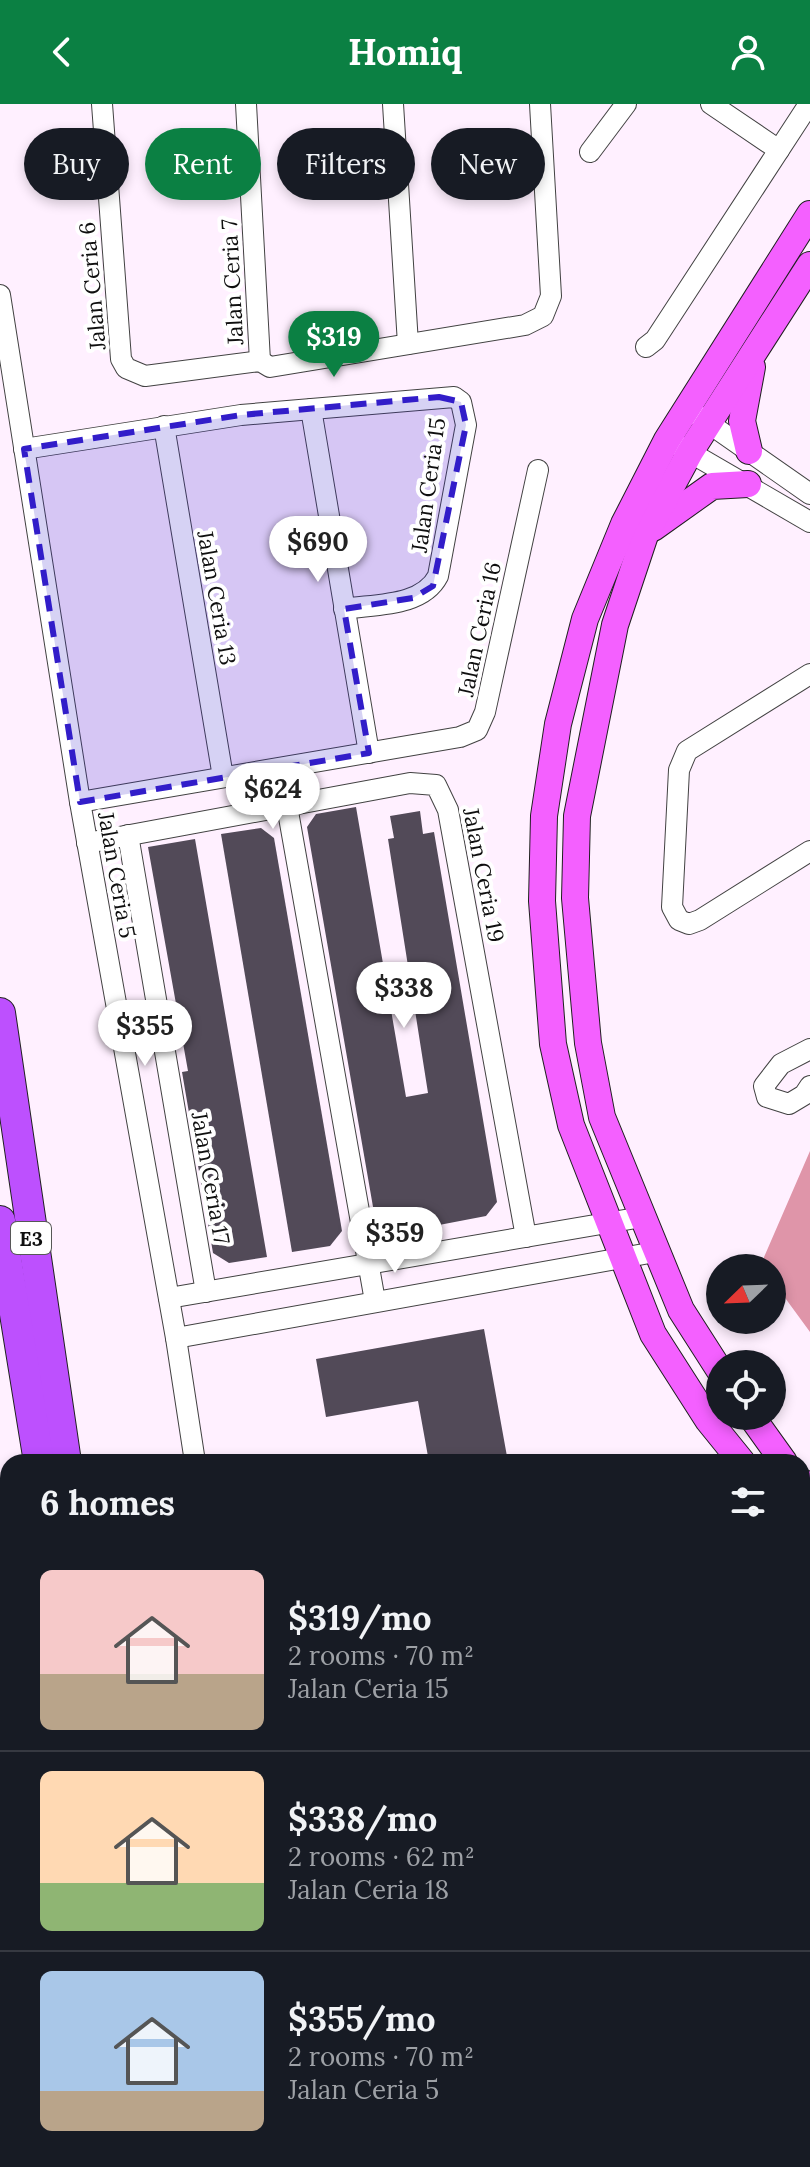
<!DOCTYPE html>
<meta charset="utf-8">
<style>
body{margin:0;font-family:Lora,serif;background:#242831;color:#f1f3f6;height:100vh;display:flex;flex-direction:column;font-size:30px;white-space:nowrap}
*{box-sizing:border-box;margin:0}
p{font-size:26px;color:#9ea1a6}
.icon{flex:none;width:44px;height:44px;fill:none;stroke:currentColor;stroke-width:2;stroke-linecap:round;stroke-linejoin:round}
.map{position:relative;flex:1;overflow:hidden}
.sheet{position:absolute;left:0px;top:1350px;width:810px;height:714px;display:flex;flex-direction:column;background:#171b24;border-radius:24px 24px 0 0;box-shadow:0 4px 12px #0003}
.sheet>*{flex:none}
.guide{position:absolute;left:24px;top:24px;width:762px;height:72px;display:flex;gap:16px}
.needle{width:52px;rotate:247deg}
.controls{position:absolute;left:706px;top:1150px;display:grid;gap:16px}
.controls a{display:grid;place-items:center;width:80px;height:80px;border-radius:50%;background:#171b24;box-shadow:0 4px 12px #0003;font-size:40px}
.price{position:absolute;translate:-50% -68px;padding:0 18px;border-radius:28px;background:#fff;color:#222;font-size:26px;line-height:52px;filter:drop-shadow(0 2px 4px #0008)}
.price::after{content:'';position:absolute;left:50%;top:48px;width:24px;height:18px;margin-left:-12px;background:inherit;clip-path:polygon(0 0,100% 0,50% 100%)}
.price.selected{background:#0b8043;color:#fff}
ul{padding:0;list-style:none}
li{display:flex;align-items:center;gap:24px;height:200px;padding:0 40px}
li+li{border-top:2px solid #363941}
li span{display:grid;place-items:center;flex:none;width:224px;height:160px;border-radius:12px;color:#555}
li>.icon{margin-inline-start:auto}
span .icon{width:96px;height:96px;fill:#fffc;stroke-width:1}
li b{font-size:34px}
h2{display:flex;justify-content:space-between;align-items:center;height:96px;padding:0 40px;font-size:34px}
.pill{padding:0 28px;border-radius:36px;background:#171b24;box-shadow:0 4px 12px #0003;font-size:28px;line-height:72px}
.pill.selected{background:#0b8043;color:#fff}
header{display:flex;justify-content:space-between;align-items:center;height:104px;padding:0 40px;background:#0b8043;color:#fff;font-size:36px;font-weight:800}
.map>svg:first-child{display:block}
.forest{fill:#df95a9}
.building{fill:#524a58}
.lines{fill:none;stroke-linecap:round;stroke-linejoin:round}
.minor-casing{stroke:#424242;stroke-width:22}
.major-casing{stroke:#202020;stroke-width:28}
.highway-casing{stroke:#202020;stroke-width:32}
.minor{stroke:#fff;stroke-width:20}
.major{stroke:#f460ff;stroke-width:26}
.highway{stroke:#bd50fe;stroke-width:30}
.marked{fill:#321dc9;fill-opacity:0.2;stroke:#321dc9;stroke-width:6;stroke-dasharray:16 10;stroke-linejoin:round}
.labels{text-anchor:middle;dominant-baseline:central;stroke-width:8;stroke-linejoin:round;paint-order:stroke}
.shield{fill:#fff;stroke:#575757;stroke-width:2}
.shield-label{font-size:20px;font-weight:bold;fill:#0f0f0f}
.street-label{font-size:22px;fill:#0f0f0f;stroke:#fff}
</style>
<header><svg class="icon" aria-label="back" viewBox="0 0 24 24"><path d="M15 5l-7 7 7 7"/></svg>Homiq<svg class="icon" aria-label="person" viewBox="0 0 24 24"><circle cx="12" cy="8" r="4"/><path d="M4 21q1-7 8-7t8 7"/></svg></header>
<div class="map">
<svg width="810" height="2063" viewBox="0 0 810 2063">
<rect width="100%" height="100%" fill="#fff0ff"/>
<g class="forest">
<path d="M810,1047V1228L772,1176V1164L761,1160Z"/>
<path d="M8,1494V2056H111L113,2063H8L0,2044V1495Z"/>
</g>
<g class="building">
<path d="M356,703L406,993L428,989L388,735L394,734L390,712L420,707L423,730L434,728L497,1098L486,1112L392,1130L376,1120L307,723L316,710Z"/>
<path d="M261,724L274,734L342,1127L330,1142L292,1148L221,730Z"/>
<path d="M195,735L267,1153L229,1159L213,1149L182,968L188,967L148,743Z"/>
<path d="M484,1225L508,1358H429L418,1297L326,1313L316,1255Z"/>
</g>
<g class="lines">
<g class="minor-casing">
<g id="minor">
<path d="M102,0L121,255L126,264L145,272L260,257L270,263L525,221L543,212L551,192L540,0"/>
<path d="M246,0L260,257"/>
<path d="M393,0L408,240"/>
<path d="M711,0L779,46"/>
<path d="M590,48L626,0"/>
<path d="M0,191L80,698L176,1234L195,1358"/>
<path d="M646,243L655,236L809,0"/>
<path d="M311,305L369,649"/>
<path d="M697,311L810,390"/>
<path d="M164,322L223,673"/>
<path d="M679,342L810,418"/>
<path d="M24,345L241,311L454,293L461,298L466,321L438,472C422,503 375,500 344,505"/>
<path d="M810,570L687,647L679,666L672,803L679,816L689,820L700,816L810,747"/>
<path d="M80,698L460,633L477,626L485,608L538,366"/>
<path d="M287,702L375,1197"/>
<path d="M128,731L206,1188"/>
<path d="M87,739L410,679L436,681L448,706L526,1133"/>
<path d="M810,945L781,960L764,982L767,993L789,1000L804,991L810,982"/>
<path d="M169,1194L642,1113"/>
<path d="M176,1234L655,1148"/>
<path d="M802,1559L810,1569"/>
<path d="M802,1886L810,1905"/>
<path d="M802,1946L810,1943"/>
<path d="M395,2056L398,2063"/>
<path d="M713,2056L716,2063"/>
<path d="M525,2063L541,2056"/>
</g>
</g>
<g class="major-casing">
<g id="major">
<path d="M749,347L742,317L752,263"/>
<path d="M653,424L712,382L748,380"/>
<path d="M720,1267L681,1206L602,1013L588,939L575,794L577,712L615,521L645,431L690,348L810,161"/>
<path d="M751,1312L784,1358"/>
<path d="M742,1358L708,1316L653,1230L571,1021L553,940L542,797L544,712L558,620L585,515L624,420L667,336L810,110"/>
<path d="M802,1378L810,1387"/>
<path d="M802,1429L810,1438"/>
</g>
</g>
<g class="highway-casing">
<g id="highway">
<path d="M0,909L66,1358"/>
<path d="M0,1117L39,1358"/>
<path d="M198,2056L200,2063"/>
<path d="M229,2056L232,2063"/>
</g>
</g>
<use href="#minor" class="minor"/>
<use href="#major" class="major"/>
<use href="#highway" class="highway"/>
</g>
<path class="marked" d="M439,293L461,298L466,321L433,482L413,494L344,505L369,649L80,698L24,345L241,311Z"/>
<g class="labels">
<rect class="shield" x="11" y="1118" width="40" height="32" rx="6"/>
<g class="shield-label">
<text x="31" y="1134">E3</text>
</g>
<g class="street-label">
<text transform="translate(232 178) rotate(-93)">Jalan Ceria 7</text>
<text transform="translate(92 182) rotate(-95)">Jalan Ceria 6</text>
<text transform="translate(428 381) rotate(-82)">Jalan Ceria 15</text>
<text transform="translate(217 494) rotate(80)">Jalan Ceria 13</text>
<text transform="translate(479 525) rotate(-78)">Jalan Ceria 16</text>
<text transform="translate(117 771) rotate(80)">Jalan Ceria 5</text>
<text transform="translate(484 771) rotate(79)">Jalan Ceria 19</text>
<text transform="translate(211 1074) rotate(80)">Jalan Ceria 17</text>
</g>
</g>
</svg>
<div class="controls">
<a><svg class="needle" viewBox="-14 -14 28 28"><path d="M0-13l5 13h-10z" fill="#e53935"/><path d="M0 13l5-13h-10z" fill="#9ea1a6"/></svg></a>
<a><svg class="icon" aria-label="locate" viewBox="0 0 24 24"><circle cx="12" cy="12" r="6"/><path d="M12 2v4M12 18v4M2 12h4M18 12h4"/></svg></a>
</div>
<b class="price selected" style="left:334px;top:275px">$319</b>
<b class="price" style="left:318px;top:480px">$690</b>
<b class="price" style="left:273px;top:727px">$624</b>
<b class="price" style="left:404px;top:926px">$338</b>
<b class="price" style="left:145px;top:964px">$355</b>
<b class="price" style="left:395px;top:1171px">$359</b>
<div class="guide">
<a class="pill">Buy</a>
<a class="pill selected">Rent</a>
<a class="pill">Filters</a>
<a class="pill">New</a>
</div>
<section class="sheet">
<h2>6 homes<svg class="icon" aria-label="filters" viewBox="0 0 24 24"><path d="M4 7h16M4 17h16"/><circle cx="9" cy="7" r="2"/><circle cx="15" cy="17" r="2"/></svg></h2>
<ul>
<li><span style="background:linear-gradient(#f6c9c9 65%,#b9a48a 0)"><svg class="icon" aria-label="home" viewBox="0 0 24 24"><path d="M3 11l9-7 9 7M6 9v11h12V9"/></svg></span><div><b>$319/mo</b><p>2 rooms · 70 m²</p><p>Jalan Ceria 15</p></div></li>
<li><span style="background:linear-gradient(#ffd9b3 70%,#8fb573 0)"><svg class="icon" aria-label="home" viewBox="0 0 24 24"><path d="M3 11l9-7 9 7M6 9v11h12V9"/></svg></span><div><b>$338/mo</b><p>2 rooms · 62 m²</p><p>Jalan Ceria 18</p></div></li>
<li><span style="background:linear-gradient(#a9c7e8 75%,#b9a48a 0)"><svg class="icon" aria-label="home" viewBox="0 0 24 24"><path d="M3 11l9-7 9 7M6 9v11h12V9"/></svg></span><div><b>$355/mo</b><p>2 rooms · 70 m²</p><p>Jalan Ceria 5</p></div></li>
</ul>
</section>
</div>
